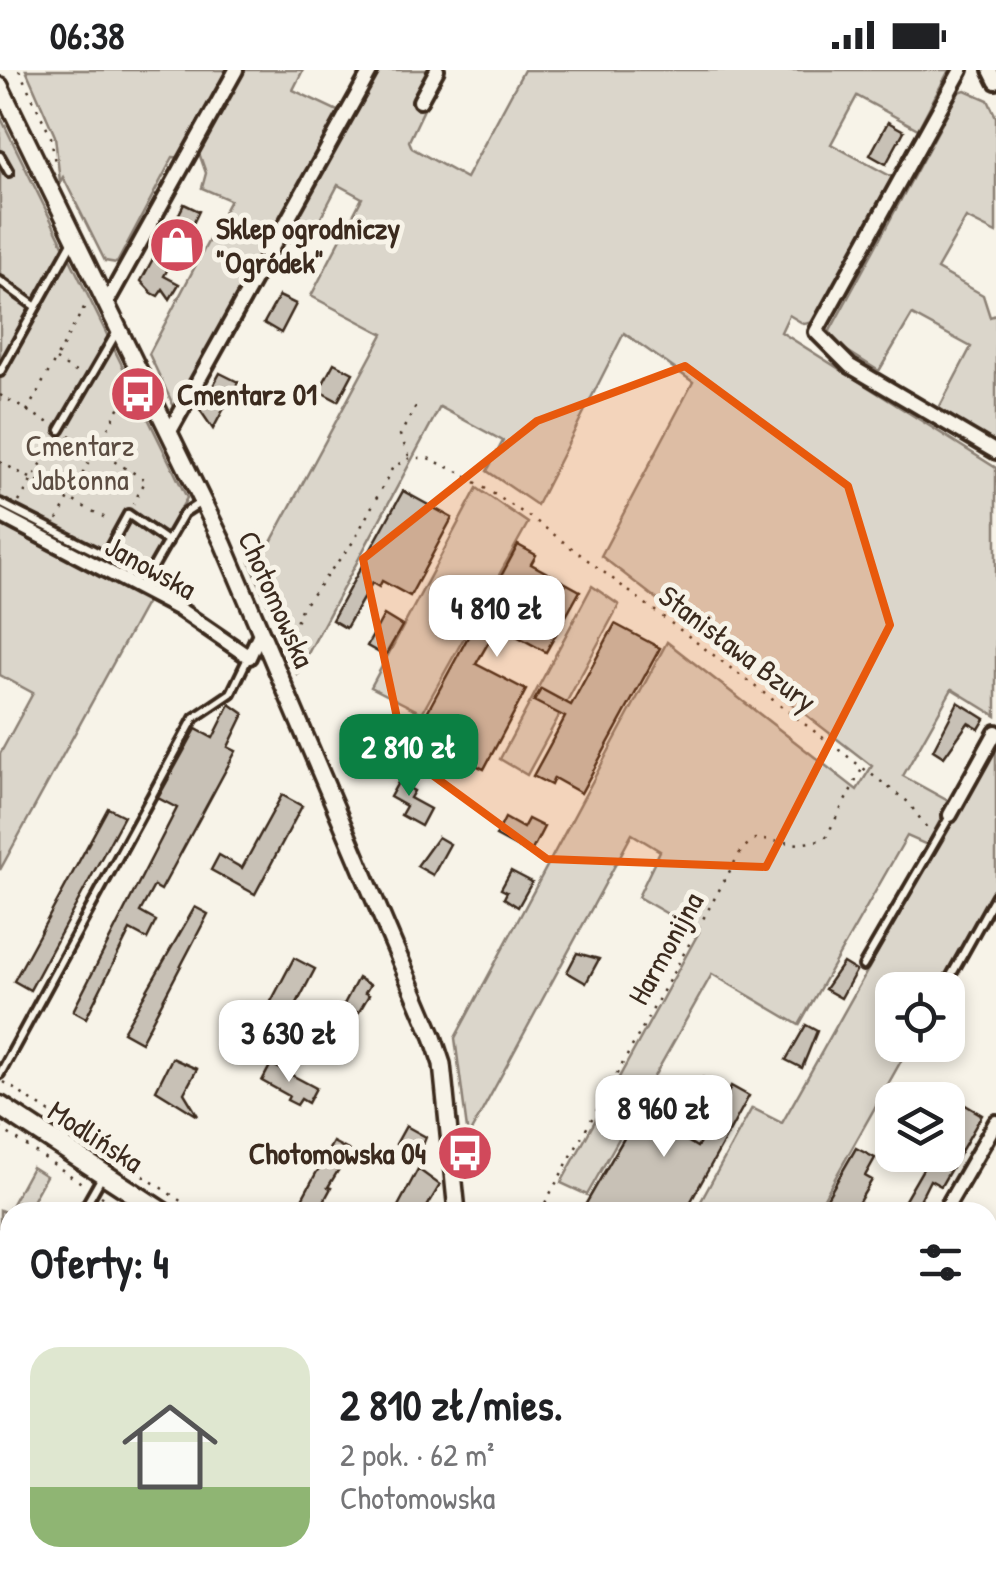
<!DOCTYPE html>
<html lang="pl">
<meta charset="utf-8">
<style>
body{margin:0;font-family:"Patrick Hand",sans-serif;background:#f6f6f6;color:#202124;height:100vh;display:flex;flex-direction:column;font-size:38px;white-space:nowrap}
*{box-sizing:border-box;margin:0}
p{font-size:32px;color:#757577}
.icon{flex:none;width:55px;height:55px;fill:none;stroke:currentColor;stroke-width:2;stroke-linecap:round;stroke-linejoin:round}
.map{position:relative;flex:1;overflow:hidden}
.panel{position:absolute;left:0px;top:1132px;width:998px;height:392px;display:flex;flex-direction:column;background:#fff;border-radius:30px 30px 0 0;box-shadow:0 5px 15px #0003}
.panel>*{flex:none}
.fabs{position:absolute;left:875px;top:902px;display:grid;gap:20px}
.fabs a{display:grid;place-items:center;width:90px;height:90px;border-radius:20px;background:#fff;box-shadow:0 5px 15px #0003;font-size:50px}
.price{position:absolute;translate:-50% -85px;padding:0 22px;border-radius:20px;background:#fff;color:#222;font-size:32px;line-height:65px;filter:drop-shadow(0 2px 5px #0008)}
.price::after{content:'';position:absolute;left:50%;top:60px;width:30px;height:22px;margin-left:-15px;background:inherit;clip-path:polygon(0 0,100% 0,50% 100%)}
.price.on{background:#0b8043;color:#fff}
ul{padding:0;list-style:none}
li{display:flex;align-items:center;gap:30px;height:250px;padding:0 30px}
li+li{border-top:2px solid #e0e0e0}
li span{display:grid;place-items:center;flex:none;width:280px;height:200px;border-radius:30px;color:#555}
li>.icon{margin-inline-start:auto}
span .icon{width:120px;height:120px;fill:#fffc;stroke-width:1}
li b{font-size:42px}
h2{display:flex;justify-content:space-between;align-items:center;height:120px;padding:0 30px;font-size:42px}
.status{display:flex;justify-content:space-between;align-items:center;height:70px;padding:0 50px;background:#fff;direction:ltr}
.status svg{height:28px;fill:currentColor}
.map>svg:first-child{display:block}
.green{fill:#dbd6cb;stroke:#8b8074;stroke-width:2.5}
.building{fill:#c8c1b6;stroke:#3b2a1e;stroke-width:2.5}
.lines{fill:none;stroke-linecap:round;stroke-linejoin:round}
.service-casing{stroke:#3b2a1e;stroke-width:14}
.minor-casing{stroke:#3b2a1e;stroke-width:20}
.tertiary-casing{stroke:#3b2a1e;stroke-width:22}
.secondary-casing{stroke:#3b2a1e;stroke-width:25}
.path{stroke:#3b2a1e;stroke-width:2.5;stroke-dasharray:2.5 8;stroke-linecap:butt}
.service{stroke:#f7f3e8;stroke-width:6}
.minor{stroke:#f7f3e8;stroke-width:12}
.tertiary{stroke:#f7f3e8;stroke-width:15}
.secondary{stroke:#f7f3e8;stroke-width:18}
.marked{fill:#e8590c;fill-opacity:0.2;stroke:#e8590c;stroke-width:8;stroke-linejoin:round}
.labels{text-anchor:middle;dominant-baseline:central;stroke-width:10;stroke-linejoin:round;paint-order:stroke}
.poi-label{font-size:30px;font-weight:bold;fill:#3b2a1e;stroke:#f7f3e8;text-anchor:start}
.park-label{font-size:30px;fill:#5b4c41;stroke:#f7f3e8}
.street-label{font-size:30px;fill:#3b2a1e;stroke:#f7f3e8}
</style>
<div class="status"><b>06:38</b><svg viewBox="0 0 49 12"><path d="M0 12V9h3v3zM5 12V6h3v6zM10 12V3h3v9zM15 12V0h3v12zM26 1h20v11H26zM47 4h2v5h-2z"/></svg></div>
<div class="map">
<svg width="996" height="1524" viewBox="0 0 996 1524">
<rect width="100%" height="100%" fill="#f7f3e8"/>
<filter id="ink" filterUnits="userSpaceOnUse"><feTurbulence type="fractalNoise" baseFrequency=".01" numOctaves="2"/><feDisplacementMap in="SourceGraphic" scale="20" xChannelSelector="R" yChannelSelector="G"/><feConvolveMatrix kernelMatrix="1 2 1 2 8 2 1 2 1" color-interpolation-filters="sRGB"/></filter>
<g filter="url(#ink)">
<g class="green">
<path d="M26,0H232L187,88L173,87L117,193L105,191L63,107L60,112L55,66Z"/>
<path d="M243,0H303L293,20L340,42L177,343L149,284L230,130L202,118L206,103L199,83Z"/>
<path d="M377,0H432L416,32L426,35L409,71L412,78L466,108L524,0H949L918,59L857,26L831,74L892,107L815,252L804,254L789,245L781,262L996,398V646L952,619L903,706L950,732L927,775L907,766L799,955L712,904L587,1125L561,1113L699,862L638,827L660,781L632,764L468,1067L455,968L667,572L857,720L872,696L601,486L693,312L624,263L537,435L487,401L503,371L440,337L297,604L250,492L270,474L383,264L311,226L362,128L338,115L305,178L285,169Z"/>
<path d="M965,20L988,30L996,47V163L966,148L937,199L983,225L990,247L996,245V376L939,338L971,277L912,245L879,301L833,272L830,261L959,22Z"/>
<path d="M0,46L187,428L138,512L0,441Z"/>
<path d="M477,418L528,453L422,643L371,617Z"/>
<path d="M0,450L150,526L0,800V684L33,623L0,605Z"/>
<path d="M592,516L619,535L527,705L500,689Z"/>
<path d="M996,671V820L940,920H892V975H910L816,1142H717L700,1133L752,1038L782,1053Z"/>
<path d="M32,1097L46,1106L26,1142H10V1171L0,1189V1140L7,1143Z"/>
<path d="M996,1280V1451L988,1466V1295Z"/>
</g>
<g class="building">
<path d="M888,52L904,61L886,94L870,85Z"/>
<path d="M184,134L199,141L185,170L170,162Z"/>
<path d="M155,185L171,193L164,206L179,214L170,229L163,219L158,226L152,223L141,211Z"/>
<path d="M279,226L296,234L281,263L264,253Z"/>
<path d="M334,293L353,303L338,331L319,321Z"/>
<path d="M220,303L238,312L213,359L200,340Z"/>
<path d="M403,421L452,448L410,526L382,511L379,517L372,513L346,558L332,550Z"/>
<path d="M518,475L536,485L531,494L580,521L546,582L498,556L476,594L526,620L484,699L445,680L448,674L419,657Z"/>
<path d="M384,545L402,556L385,586L367,576Z"/>
<path d="M615,554L660,578L581,723L554,708L551,715L533,706L565,647L534,631L541,619L571,635Z"/>
<path d="M958,632L985,649L979,659L968,653L944,687L933,680Z"/>
<path d="M230,634L244,644L228,677L236,681L161,820L154,816L140,842L156,851L147,869L130,860L86,948L73,941L177,738L158,728L196,659L213,668Z"/>
<path d="M377,646L395,658L381,679L364,670Z"/>
<path d="M406,698L417,704L409,718L414,721L410,728L430,739L421,756L401,745L406,736L390,727Z"/>
<path d="M282,725L302,736L255,824L211,800L219,785L242,798Z"/>
<path d="M108,738L124,746L30,920L14,911Z"/>
<path d="M505,748L523,758L528,749L544,757L530,784L496,766Z"/>
<path d="M438,767L450,774L433,805L417,796Z"/>
<path d="M511,801L532,812L518,837L504,828L507,822L501,819Z"/>
<path d="M195,837L208,844L141,972L123,962Z"/>
<path d="M577,883L599,889L586,913L567,902Z"/>
<path d="M294,888L315,899L277,971L256,960Z"/>
<path d="M843,893L856,901L841,928L825,919Z"/>
<path d="M358,908L370,915L365,923L369,925L359,942L352,943L342,938Z"/>
<path d="M806,955L817,961L802,998L786,990Z"/>
<path d="M172,988L197,999L184,1023L198,1046L156,1020Z"/>
<path d="M271,994L316,1018L308,1033L301,1029L297,1035L287,1030L289,1026L262,1011Z"/>
<path d="M703,1008L728,1023L731,1016L749,1026L685,1142H595L584,1137L645,1032L665,1043L659,1054L697,1077L720,1037L695,1023Z"/>
<path d="M962,1033L982,1045L941,1116L930,1110L914,1142H898L931,1085H948V1057Z"/>
<path d="M406,1056L426,1067L418,1087L396,1074Z"/>
<path d="M333,1072L350,1081L328,1117L331,1118L318,1142H295Z"/>
<path d="M856,1078L875,1088L865,1106L872,1110L853,1142H819Z"/>
<path d="M418,1099L440,1115L424,1142H402L396,1140Z"/>
</g>
<g class="lines">
<g class="service-casing">
<g id="service">
<path d="M0,86L9,102"/>
<path d="M0,211L36,237"/>
<path d="M0,302L74,169"/>
<path d="M60,360L118,260"/>
<path d="M0,433L105,486L128,444L168,472"/>
<path d="M141,518L184,443L201,432"/>
<path d="M863,896L950,746"/>
<path d="M943,920L996,825"/>
<path d="M913,979L915,975"/>
<path d="M0,1004L194,648L231,623L248,588"/>
<path d="M82,1142L103,1105"/>
<path d="M0,1293L10,1275"/>
</g>
</g>
<g class="minor-casing">
<g id="minor">
<path d="M961,0L816,262L850,296L996,382"/>
<path d="M990,0L996,12"/>
<path d="M420,31L437,0"/>
<path d="M106,234L236,0"/>
<path d="M169,363L371,0"/>
<path d="M0,445L179,539L249,587L261,561"/>
<path d="M950,745L996,662"/>
<path d="M944,1142L996,1052"/>
<path d="M0,1384L10,1387"/>
<path d="M0,1459L10,1467"/>
<path d="M70,1515L81,1524"/>
</g>
</g>
<g class="tertiary-casing">
<path id="tertiary" d="M0,16L223,473L433,967L442,994L457,1142"/>
</g>
<g class="secondary-casing">
<g id="secondary">
<path d="M0,1036L162,1142"/>
<path d="M728,1515L742,1524"/>
</g>
</g>
<g class="path">
<path d="M19,0L51,67L55,93"/>
<path d="M56,290L79,304"/>
<path d="M0,325L54,356"/>
<path d="M27,341L86,234"/>
<path d="M69,365L146,410L133,434"/>
<path d="M409,386L400,365L417,334"/>
<path d="M0,392L111,451"/>
<path d="M19,432L55,370"/>
<path d="M57,450L129,320"/>
<path d="M286,581L301,539L353,472L393,397L410,388H428L461,403L536,451L908,732L927,758"/>
<path d="M4,1012L197,1142"/>
<path d="M0,1058L86,1116"/>
<path d="M101,1126L127,1142"/>
<path d="M540,1142L742,779L755,769L800,774L825,769L862,699"/>
<path d="M988,1286L996,1271"/>
<path d="M697,1515L711,1524"/>
<path d="M756,1515L772,1524"/>
</g>
<use href="#service" class="service"/>
<use href="#minor" class="minor"/>
<use href="#tertiary" class="tertiary"/>
<use href="#secondary" class="secondary"/>
</g>
</g>
<path class="marked" d="M685,296L848,416L890,555L766,797L547,789L405,685L363,489L537,351Z"/>
<defs>
<g id="shop-disc" transform="scale(2.875)"><circle r="9.5" fill="#d1495b" stroke="#f7f3e8"/><path d="M-5-2.5h2.3a2.7 3.5 0 0 1 5.4 0H5L5.5 6h-11ZM-1.5-2.5h3a1.5 2.3 0 0 0-3 0Z" fill="#fff"/></g>
<g id="bus-disc" transform="scale(2.875)"><circle r="9.5" fill="#d1495b" stroke="#f7f3e8"/><path d="M-5-6H5V4H4V6H2V4H-2V6H-4V4H-5ZM-3.5-4V0h7V-4ZM-3.5 1.2v1.5H-2V1.2ZM2 1.2v1.5H3.5V1.2Z" fill="#fff"/></g>
</defs>
<g fill-rule="evenodd">
<use href="#shop-disc" x="177" y="175"/>
<use href="#bus-disc" x="138" y="324"/>
<use href="#bus-disc" x="465" y="1083"/>
</g>
<g class="labels">
<g class="poi-label">
<text x="216" y="158">Sklep ogrodniczy<tspan x="216" dy="34">"Ogródek"</tspan></text>
<text x="177" y="324">Cmentarz 01</text>
<text x="426" y="1083" text-anchor="end">Chotomowska 04</text>
</g>
<g class="park-label">
<text x="80" y="375">Cmentarz<tspan x="80" dy="34">Jabłonna</tspan></text>
</g>
<g class="street-label">
<text transform="translate(151 497) rotate(29)">Janowska</text>
<text transform="translate(277 529) rotate(66)">Chotomowska</text>
<text transform="translate(738 578) rotate(37)">Stanisława Bzury</text>
<text transform="translate(665 878) rotate(-61)">Harmonijna</text>
<text transform="translate(96 1066) rotate(33)">Modlińska</text>
</g>
</g>
</svg>
<div class="fabs">
<a><svg class="icon" aria-label="locate" viewBox="0 0 24 24"><circle cx="12" cy="12" r="6"/><path d="M12 2v4M12 18v4M2 12h4M18 12h4"/></svg></a>
<a><svg class="icon" aria-label="layers" viewBox="0 0 24 24"><path d="M12 4l9 5-9 5-9-5zM3 14l9 5 9-5"/></svg></a>
</div>
<b class="price" style="left:497px;top:590px">4 810 zł</b>
<b class="price on" style="left:409px;top:729px">2 810 zł</b>
<b class="price" style="left:289px;top:1015px">3 630 zł</b>
<b class="price" style="left:664px;top:1090px">8 960 zł</b>
<section class="panel">
<h2>Oferty: 4<svg class="icon" aria-label="filters" viewBox="0 0 24 24"><path d="M4 7h16M4 17h16"/><circle cx="9" cy="7" r="2"/><circle cx="15" cy="17" r="2"/></svg></h2>
<ul>
<li><span style="background:linear-gradient(#dfe7d0 70%,#8fb573 0)"><svg class="icon" aria-label="home" viewBox="0 0 24 24"><path d="M3 11l9-7 9 7M6 9v11h12V9"/></svg></span><div><b>2 810 zł/mies.</b><p>2 pok. · 62 m²</p><p>Chotomowska</p></div></li>
</ul>
</section>
</div>
